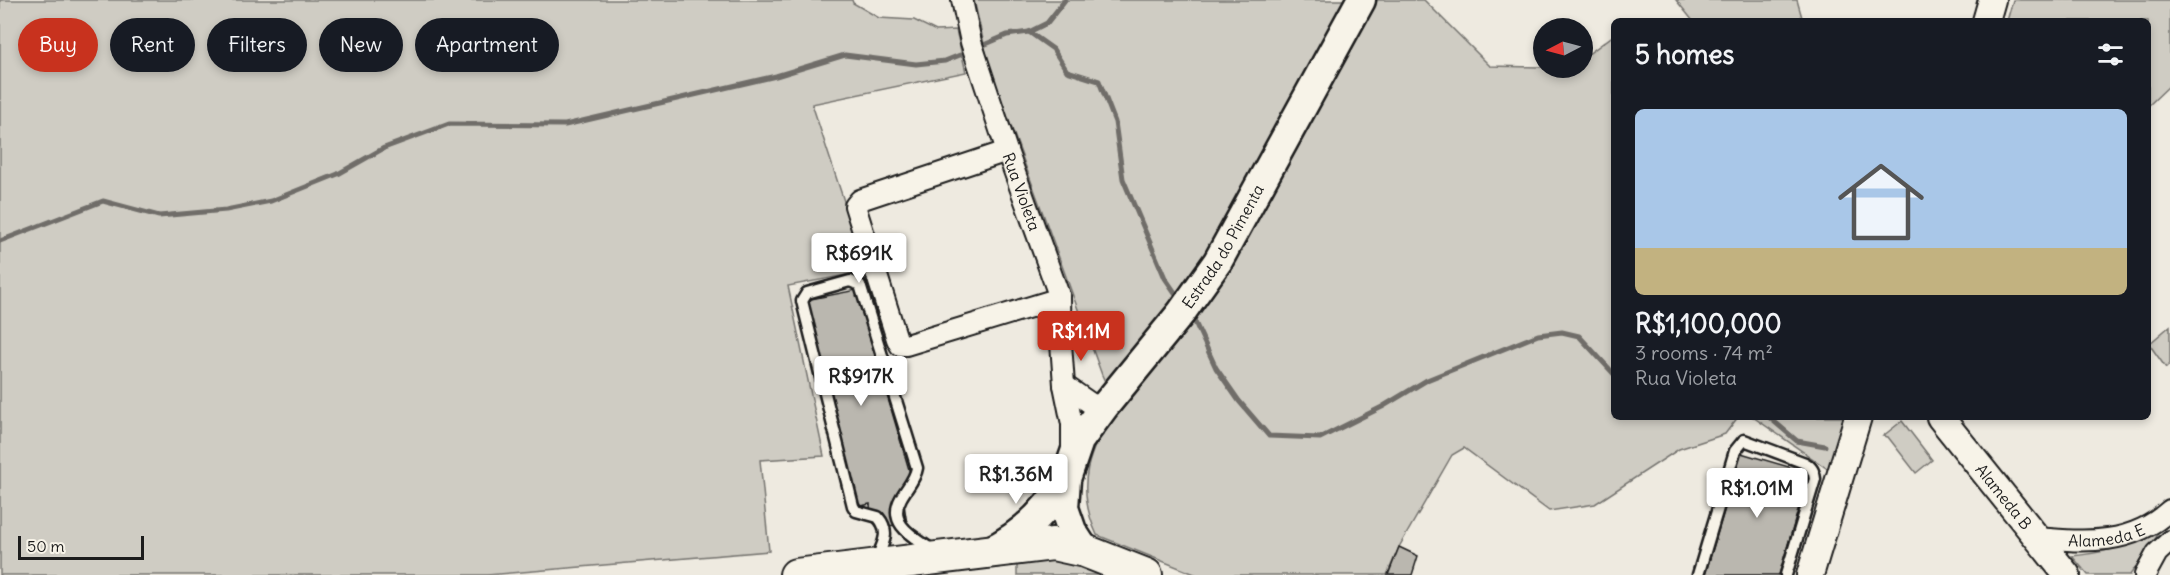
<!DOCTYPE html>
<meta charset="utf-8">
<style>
body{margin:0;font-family:Delius,sans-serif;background:#20242c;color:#f1f3f6;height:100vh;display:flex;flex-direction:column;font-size:22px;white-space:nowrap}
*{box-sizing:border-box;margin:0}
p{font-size:20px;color:#9ea1a6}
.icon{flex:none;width:33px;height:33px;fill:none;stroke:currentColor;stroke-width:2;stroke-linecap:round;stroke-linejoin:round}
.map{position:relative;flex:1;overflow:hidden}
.drawer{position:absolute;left:1611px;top:18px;width:540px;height:402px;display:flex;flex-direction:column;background:#171b24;border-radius:9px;box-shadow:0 3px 9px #0003}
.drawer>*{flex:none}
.guide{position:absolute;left:18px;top:18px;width:570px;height:54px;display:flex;gap:12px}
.needle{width:39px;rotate:264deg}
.tools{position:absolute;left:1533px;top:18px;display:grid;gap:12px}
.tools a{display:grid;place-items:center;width:60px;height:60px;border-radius:50%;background:#171b24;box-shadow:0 3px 9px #0003;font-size:30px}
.scale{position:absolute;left:18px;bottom:15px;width:126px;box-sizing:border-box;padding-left:6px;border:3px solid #1c1c1c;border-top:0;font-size:16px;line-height:21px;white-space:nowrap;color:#1c1c1c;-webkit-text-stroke:4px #f7f3e8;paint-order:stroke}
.price{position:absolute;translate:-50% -51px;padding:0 14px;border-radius:6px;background:#fff;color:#222;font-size:20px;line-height:39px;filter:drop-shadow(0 2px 3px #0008)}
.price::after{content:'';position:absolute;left:50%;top:36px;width:18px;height:14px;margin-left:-9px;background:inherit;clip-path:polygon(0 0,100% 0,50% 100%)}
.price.active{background:#c8321e;color:#fff}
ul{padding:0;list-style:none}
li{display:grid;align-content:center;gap:12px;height:318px;padding:0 24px}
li+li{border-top:2px solid #363941}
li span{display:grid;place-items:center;height:186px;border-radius:9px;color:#555}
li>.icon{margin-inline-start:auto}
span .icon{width:108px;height:108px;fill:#fffc;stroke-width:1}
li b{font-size:26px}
h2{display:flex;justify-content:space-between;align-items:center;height:72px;padding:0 24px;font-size:26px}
.pill{padding:0 21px;border-radius:27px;background:#171b24;box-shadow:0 3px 9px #0003;font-size:21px;line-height:54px}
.pill.active{background:#c8321e;color:#fff}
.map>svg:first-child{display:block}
.green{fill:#cfccc3;stroke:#767470;stroke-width:1.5}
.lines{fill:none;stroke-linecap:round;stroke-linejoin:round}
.stream{stroke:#6f6d69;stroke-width:5}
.building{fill:#bab7af;stroke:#1c1c1c;stroke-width:1.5}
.service-casing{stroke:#1c1c1c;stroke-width:15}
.minor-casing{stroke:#1c1c1c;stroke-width:24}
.tertiary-casing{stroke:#1c1c1c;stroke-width:30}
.secondary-casing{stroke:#1c1c1c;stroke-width:33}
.primary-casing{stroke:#1c1c1c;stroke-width:36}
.service{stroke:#f7f3e8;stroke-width:10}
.minor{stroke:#f7f3e8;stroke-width:20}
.tertiary{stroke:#f7f3e8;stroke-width:26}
.secondary{stroke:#f7f3e8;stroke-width:28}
.primary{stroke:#f7f3e8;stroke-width:32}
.labels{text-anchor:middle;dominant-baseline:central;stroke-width:5;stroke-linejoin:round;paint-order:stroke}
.street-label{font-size:16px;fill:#1c1c1c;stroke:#f7f3e8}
</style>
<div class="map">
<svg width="2170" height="575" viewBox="0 0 2170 575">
<rect width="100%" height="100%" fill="#eeeae0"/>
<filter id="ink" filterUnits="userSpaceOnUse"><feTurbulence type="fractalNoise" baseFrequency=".0167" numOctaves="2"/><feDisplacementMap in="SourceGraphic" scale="12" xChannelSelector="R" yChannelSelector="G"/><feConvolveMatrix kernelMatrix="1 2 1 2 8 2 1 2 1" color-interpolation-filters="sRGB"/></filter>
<g filter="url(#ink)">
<g class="green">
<path d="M0,0H852L853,3L879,18L914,20L936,31L956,30L966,72L812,104L867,271L788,286L824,456L760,460L769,551L487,575H0Z"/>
<path d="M974,0H1424L1490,66L1582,68L1583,58L1614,35V417H1738L1725,434L1679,449L1595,504L1549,511L1464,448L1452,455L1399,547L1387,575H1197L1097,535C1074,485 1089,450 1116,406L1102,375L989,66Z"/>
<path d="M1676,0H1797L1803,21H1693Z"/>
<path d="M2013,0H2170V85L2148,106V21H2007Z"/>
<path d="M2170,326V364L2166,368L2149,344Z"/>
<path d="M1753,417H1850L1832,472Z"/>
<path d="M1902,421L1932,460L1916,473L1888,437L1883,436Z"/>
<path d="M2153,533L2157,536L2130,575H2088L2072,556C2103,553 2126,547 2153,533Z"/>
<path d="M1049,558L1117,575H1017V562Z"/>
</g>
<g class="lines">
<g class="stream">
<path d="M1029,32L1047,23L1065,0"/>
<path d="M986,44L1007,35L1029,32L1053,49L1067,71L1099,81L1115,122L1123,179L1165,278L1176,294"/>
<path d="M0,241L103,201L159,216L226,210L271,201L338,174L384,148L449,124L565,125L776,76L845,55L916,64L945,61L960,55"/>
<path d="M1194,320L1216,368L1239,401L1269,436L1320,438L1382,407L1427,380L1538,335L1562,332L1579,336L1614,374"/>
<path d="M1769,417L1797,441L1825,446"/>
</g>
</g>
<g class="building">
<path d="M856,290L910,473L896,498L904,504L907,524L877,527L871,520L870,504L857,507L806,300Z"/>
<path d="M1741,453L1809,473L1779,575H1705Z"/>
<path d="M1399,547L1418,556L1412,575H1388Z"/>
</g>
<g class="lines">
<g class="service-casing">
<g id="service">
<path d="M876,560C883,544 891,532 878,517L856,511L853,506L802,301L807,293L850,281L860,285L917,468C915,480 907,487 901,498C886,525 916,538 935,552"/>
<path d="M1698,575L1735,451L1744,440L1805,463C1812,467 1814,471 1815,479L1786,575"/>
</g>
</g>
<g class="minor-casing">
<g id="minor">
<path id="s1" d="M962,0L971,42L1007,151L1060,298L1061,343L1064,385L1072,424V451"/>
<path d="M1007,151L860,200L855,206L897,339L900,345H906L1060,298"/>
<path d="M1064,385L1090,403L1104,407"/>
<path id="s2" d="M2037,538C2086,542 2131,546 2170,510"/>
<path d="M2145,575L2157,553L2170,541"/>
</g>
</g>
<g class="tertiary-casing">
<g id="tertiary">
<path d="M1986,21L1992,0"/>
<path id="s3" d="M1940,417L2067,575"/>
<path d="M1810,575L1858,417"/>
</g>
</g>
<g class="secondary-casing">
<g id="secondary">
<path id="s4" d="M1085,551L1072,531L1064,508L1066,479L1079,441L1104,407L1181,313L1218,261L1361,0"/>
<path d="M988,552C1021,536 1048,510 1066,479"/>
</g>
</g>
<g class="primary-casing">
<path id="primary" d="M796,575L1053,544L1085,551L1146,575"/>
</g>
<use href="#service" class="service"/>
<use href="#minor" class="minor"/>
<use href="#tertiary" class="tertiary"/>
<use href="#secondary" class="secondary"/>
<use href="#primary" class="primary"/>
</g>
</g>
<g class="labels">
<g class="street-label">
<text stroke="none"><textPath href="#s1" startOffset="201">Rua Violeta</textPath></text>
<text stroke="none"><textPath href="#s4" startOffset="360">Estrada do Pimenta</textPath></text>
<text stroke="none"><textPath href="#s3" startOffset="102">Alameda B</textPath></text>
<text stroke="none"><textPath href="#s2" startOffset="70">Alameda E</textPath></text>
</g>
</g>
</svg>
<div class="tools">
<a><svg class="needle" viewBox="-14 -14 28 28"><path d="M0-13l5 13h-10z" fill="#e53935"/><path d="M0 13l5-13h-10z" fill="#9ea1a6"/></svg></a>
</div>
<div class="scale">50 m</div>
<b class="price" style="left:859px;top:284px">R$691K</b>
<b class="price active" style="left:1081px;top:362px">R$1.1M</b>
<b class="price" style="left:861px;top:407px">R$917K</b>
<b class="price" style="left:1016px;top:505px">R$1.36M</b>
<b class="price" style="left:1757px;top:519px">R$1.01M</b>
<div class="guide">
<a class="pill active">Buy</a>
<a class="pill">Rent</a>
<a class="pill">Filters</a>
<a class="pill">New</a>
<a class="pill">Apartment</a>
</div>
<section class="drawer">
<h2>5 homes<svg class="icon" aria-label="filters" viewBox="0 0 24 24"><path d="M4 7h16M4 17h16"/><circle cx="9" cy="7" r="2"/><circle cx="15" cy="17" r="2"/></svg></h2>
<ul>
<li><span style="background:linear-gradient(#a9c7e8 75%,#c2b280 0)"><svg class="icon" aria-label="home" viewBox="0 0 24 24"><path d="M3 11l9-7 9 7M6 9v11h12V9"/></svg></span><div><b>R$1,100,000</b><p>3 rooms · 74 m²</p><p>Rua Violeta</p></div></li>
</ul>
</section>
</div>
